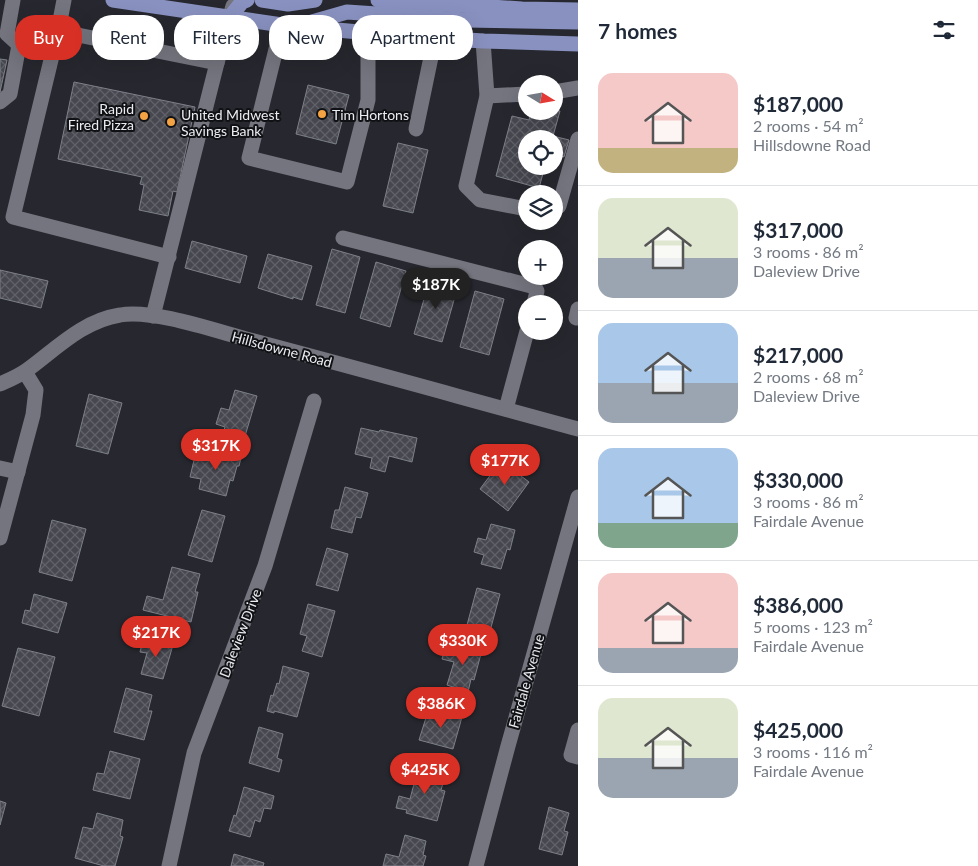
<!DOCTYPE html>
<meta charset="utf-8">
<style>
body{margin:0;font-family:Lato,sans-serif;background:#f2f2f3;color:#1f2937;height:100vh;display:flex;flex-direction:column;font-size:19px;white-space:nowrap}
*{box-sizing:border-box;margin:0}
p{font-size:16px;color:#747a83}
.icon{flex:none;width:28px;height:28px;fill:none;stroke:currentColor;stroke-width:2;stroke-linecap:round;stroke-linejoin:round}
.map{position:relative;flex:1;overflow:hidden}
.details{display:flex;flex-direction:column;background:#fff;width:400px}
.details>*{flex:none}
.hud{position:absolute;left:15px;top:15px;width:475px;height:45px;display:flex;gap:10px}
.needle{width:32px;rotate:101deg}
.buttons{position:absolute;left:518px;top:75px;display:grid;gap:10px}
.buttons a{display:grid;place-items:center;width:45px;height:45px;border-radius:50%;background:#fff;box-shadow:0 5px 20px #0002;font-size:25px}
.price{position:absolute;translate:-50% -42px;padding:0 11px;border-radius:18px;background:#d93025;color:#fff;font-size:16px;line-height:32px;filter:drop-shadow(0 1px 2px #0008)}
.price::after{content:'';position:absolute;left:50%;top:30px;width:15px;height:11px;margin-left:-8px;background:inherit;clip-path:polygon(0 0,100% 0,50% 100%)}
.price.active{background:#222;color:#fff}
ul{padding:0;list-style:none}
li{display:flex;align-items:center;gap:15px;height:125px;padding:0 20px}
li+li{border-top:1px solid #e0e1e3}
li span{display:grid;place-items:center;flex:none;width:140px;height:100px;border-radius:15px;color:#555}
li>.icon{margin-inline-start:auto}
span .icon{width:60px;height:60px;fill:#fffc;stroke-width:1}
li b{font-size:21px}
h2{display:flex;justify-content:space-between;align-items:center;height:60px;padding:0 20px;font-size:21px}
.pill{padding:0 18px;border-radius:20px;background:#fff;box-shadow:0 5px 20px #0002;font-size:18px;line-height:45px}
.pill.active{background:#d93025;color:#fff}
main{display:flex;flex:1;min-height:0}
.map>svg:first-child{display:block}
.building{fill:url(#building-cross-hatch);stroke:#7e8089}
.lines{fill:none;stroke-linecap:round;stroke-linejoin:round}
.minor{stroke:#74757e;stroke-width:15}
.major{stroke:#8991c0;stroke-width:15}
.poi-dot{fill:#f4a344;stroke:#101114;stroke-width:2}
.labels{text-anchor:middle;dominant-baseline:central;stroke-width:4;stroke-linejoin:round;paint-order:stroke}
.poi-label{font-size:14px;fill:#ebecf1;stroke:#101114;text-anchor:start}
.street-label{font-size:14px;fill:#ebecf1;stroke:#101114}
</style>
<main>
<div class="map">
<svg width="578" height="866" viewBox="0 0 578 866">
<defs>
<pattern id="building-cross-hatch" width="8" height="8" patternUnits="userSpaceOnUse" patternTransform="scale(1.25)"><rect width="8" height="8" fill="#46474f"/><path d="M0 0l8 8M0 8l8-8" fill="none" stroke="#616269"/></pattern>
</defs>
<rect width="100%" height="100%" fill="#27282f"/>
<g class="building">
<path d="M0,59L7,60L0,92Z"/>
<path d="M74,82L195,107L177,192L173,191L168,216L139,210L144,185L140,184L142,177L58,159Z"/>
<path d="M308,85L349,95L336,144L296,134Z"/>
<path d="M554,110L560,111L553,136L569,140L564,157L554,154V139H526V166H545L539,188L496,176L512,116L529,120L531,111H554Z"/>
<path d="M398,143L428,150L413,213L383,206Z"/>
<path d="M192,241L247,256L240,283L185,268Z"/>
<path d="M332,249L360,257L345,313L316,305Z"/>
<path d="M268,254L312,266L302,300L293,297V299L258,288Z"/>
<path d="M376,262L406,271L390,327L360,318Z"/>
<path d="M0,270L48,281L41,308L0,298Z"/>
<path d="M430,278L458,286L442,342L414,334Z"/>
<path d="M475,291L504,299L489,355L460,347Z"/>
<path d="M235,390L257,396L245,436L224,430L225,427L216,424L221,408L229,410Z"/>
<path d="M89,394L122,403L108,454L76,446Z"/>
<path d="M361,428L379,432L380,430L417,438L412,462L389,456L385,472L370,468L372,458L355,454Z"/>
<path d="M217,448L242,454L239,466H237L233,481L230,480L226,496L199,489L201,479L190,477L195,456L202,458L203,454L215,457Z"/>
<path d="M501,461L529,482L508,511L480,489Z"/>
<path d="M345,487L368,493L361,518L356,517L352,533L331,528L335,510H339Z"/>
<path d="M202,510L225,516L212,562L188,555Z"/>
<path d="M52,520L86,529L72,581L39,572Z"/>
<path d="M491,524L515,530L510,550L507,549L501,569L481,564L484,555L474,552L478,538L486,540Z"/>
<path d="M327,548L348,554L338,591L316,585Z"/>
<path d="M172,567L200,574L195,592H198L191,622L143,610L147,596L163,600Z"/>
<path d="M477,588L500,594L490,631L467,625Z"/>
<path d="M34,594L67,603L58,633L22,623L25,610L30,611Z"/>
<path d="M308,604L335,611L322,657L302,651L307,636L300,634Z"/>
<path d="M143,638L173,645L163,679L141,674L147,653L140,652Z"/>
<path d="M459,644L482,650L474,680L471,679L468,692L447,685L454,662L442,659L445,647L457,650Z"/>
<path d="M18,648L55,657L39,716L2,706Z"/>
<path d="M283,666L309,673L297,717L274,711V713L267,711L271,695L273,696L277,683L279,684Z"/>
<path d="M126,688L152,695L148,711H152L144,740L114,732Z"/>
<path d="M429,708L462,717L453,749L419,740Z"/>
<path d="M259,727L283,734L277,758L282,760L279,772L249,763Z"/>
<path d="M110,751L140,759L130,799L93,790L97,773L104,774Z"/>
<path d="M419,765L446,773L441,790L445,791L437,821L406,813L407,810L396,808L399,796L410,799Z"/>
<path d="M244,787L274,796L271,809L264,808L260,822L255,820L250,837L229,831L234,815L236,816Z"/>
<path d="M0,801L6,803L0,825Z"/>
<path d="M549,807L569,813L564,831L568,832L562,855L539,849Z"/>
<path d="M97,813L123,820L120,836L123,837L115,866H104L75,858L83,827L93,829Z"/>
<path d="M405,835L426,841L423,855L426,856L423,866H383L386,854L399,857Z"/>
<path d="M234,854L264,863L263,866H231Z"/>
</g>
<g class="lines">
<g class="minor">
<path d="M64,0L58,31L217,63L233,6"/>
<path d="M282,25L249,158L347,182L368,100V33"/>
<path d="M58,31L13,217L169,257"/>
<path d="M483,41L487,96L466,186L480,200L526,209"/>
<path d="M554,92L578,88"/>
<path d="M487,96L526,94"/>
<path d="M0,102L10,94L19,45L7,34L13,0"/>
<path d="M416,129L435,38"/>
<path d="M554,209L559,206L578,139"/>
<path d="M343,238L535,287L537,291L534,304"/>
<path d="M578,309L576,318H578"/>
<path d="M153,316L217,63"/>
<path d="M0,384C9,380 19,376 27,370C56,349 82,321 120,315C152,309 213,330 246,339C357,368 467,399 578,429"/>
<path d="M506,409L527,331"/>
<path d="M0,468L18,472"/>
<path d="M0,538L33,415L36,390L25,372"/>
<path d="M578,730L571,755L578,757"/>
<path d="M169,866L194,753L265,566L314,401"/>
<path d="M476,866L508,746L578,497"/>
</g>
<g class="major">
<path d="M113,0L282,25L392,35L483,41L578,44"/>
<path d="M262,0L288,4L315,0"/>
<path d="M378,0L522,9L578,10"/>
<path d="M230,17L242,2L247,0"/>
<path d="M305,24L347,12L466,20L578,22"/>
</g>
</g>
<g class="poi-dot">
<circle cx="322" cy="114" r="5"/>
<circle cx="144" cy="116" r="5"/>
<circle cx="171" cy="122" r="5"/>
</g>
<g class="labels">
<g class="poi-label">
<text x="134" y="108" text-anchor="end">Rapid<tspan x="134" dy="16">Fired Pizza</tspan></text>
<text x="181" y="114">United Midwest<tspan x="181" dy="16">Savings Bank</tspan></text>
<text x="332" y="114">Tim Hortons</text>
</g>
<g class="street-label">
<text transform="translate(282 349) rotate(15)">Hillsdowne Road</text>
<text transform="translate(240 633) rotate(-69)">Daleview Drive</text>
<text transform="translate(526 681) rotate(-74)">Fairdale Avenue</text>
</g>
</g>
</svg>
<div class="buttons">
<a><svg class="needle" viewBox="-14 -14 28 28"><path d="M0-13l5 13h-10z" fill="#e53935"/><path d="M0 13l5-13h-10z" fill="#747a83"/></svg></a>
<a><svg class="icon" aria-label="locate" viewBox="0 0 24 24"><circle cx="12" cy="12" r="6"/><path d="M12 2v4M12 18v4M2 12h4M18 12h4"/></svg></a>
<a><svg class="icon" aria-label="layers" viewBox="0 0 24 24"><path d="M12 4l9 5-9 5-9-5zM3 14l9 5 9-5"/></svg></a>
<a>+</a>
<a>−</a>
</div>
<b class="price active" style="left:436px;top:310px">$187K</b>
<b class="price" style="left:216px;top:471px">$317K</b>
<b class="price" style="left:505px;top:486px">$177K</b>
<b class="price" style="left:156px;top:658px">$217K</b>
<b class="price" style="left:463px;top:666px">$330K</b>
<b class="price" style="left:441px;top:729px">$386K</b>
<b class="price" style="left:425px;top:795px">$425K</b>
<div class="hud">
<a class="pill active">Buy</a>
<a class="pill">Rent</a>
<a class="pill">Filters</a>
<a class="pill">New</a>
<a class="pill">Apartment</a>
</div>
</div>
<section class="details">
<h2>7 homes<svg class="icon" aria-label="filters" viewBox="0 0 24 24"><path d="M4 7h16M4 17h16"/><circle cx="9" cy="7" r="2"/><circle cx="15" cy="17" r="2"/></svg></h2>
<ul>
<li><span style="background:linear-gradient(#f6c9c9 75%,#c2b280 0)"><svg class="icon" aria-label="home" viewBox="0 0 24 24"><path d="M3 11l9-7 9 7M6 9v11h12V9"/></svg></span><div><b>$187,000</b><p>2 rooms · 54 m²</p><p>Hillsdowne Road</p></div></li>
<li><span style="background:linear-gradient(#dfe7d0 60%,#9aa5b1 0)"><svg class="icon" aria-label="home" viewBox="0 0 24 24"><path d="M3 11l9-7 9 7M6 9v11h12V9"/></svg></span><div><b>$317,000</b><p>3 rooms · 86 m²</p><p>Daleview Drive</p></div></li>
<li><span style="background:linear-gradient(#a9c7e8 60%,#9aa5b1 0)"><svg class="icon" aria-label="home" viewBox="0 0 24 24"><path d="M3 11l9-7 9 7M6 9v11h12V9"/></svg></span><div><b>$217,000</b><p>2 rooms · 68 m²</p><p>Daleview Drive</p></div></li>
<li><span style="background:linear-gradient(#a9c7e8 75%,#7fa58c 0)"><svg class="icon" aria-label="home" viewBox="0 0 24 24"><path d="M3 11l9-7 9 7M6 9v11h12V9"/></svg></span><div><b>$330,000</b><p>3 rooms · 86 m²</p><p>Fairdale Avenue</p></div></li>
<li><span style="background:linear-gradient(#f6c9c9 75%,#9aa5b1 0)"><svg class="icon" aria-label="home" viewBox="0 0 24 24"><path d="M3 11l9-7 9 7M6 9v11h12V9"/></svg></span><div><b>$386,000</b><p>5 rooms · 123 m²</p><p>Fairdale Avenue</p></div></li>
<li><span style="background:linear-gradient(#dfe7d0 60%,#9aa5b1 0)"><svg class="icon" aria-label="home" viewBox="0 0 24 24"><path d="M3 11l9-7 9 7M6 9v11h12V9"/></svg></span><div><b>$425,000</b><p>3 rooms · 116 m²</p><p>Fairdale Avenue</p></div></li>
</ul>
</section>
</main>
